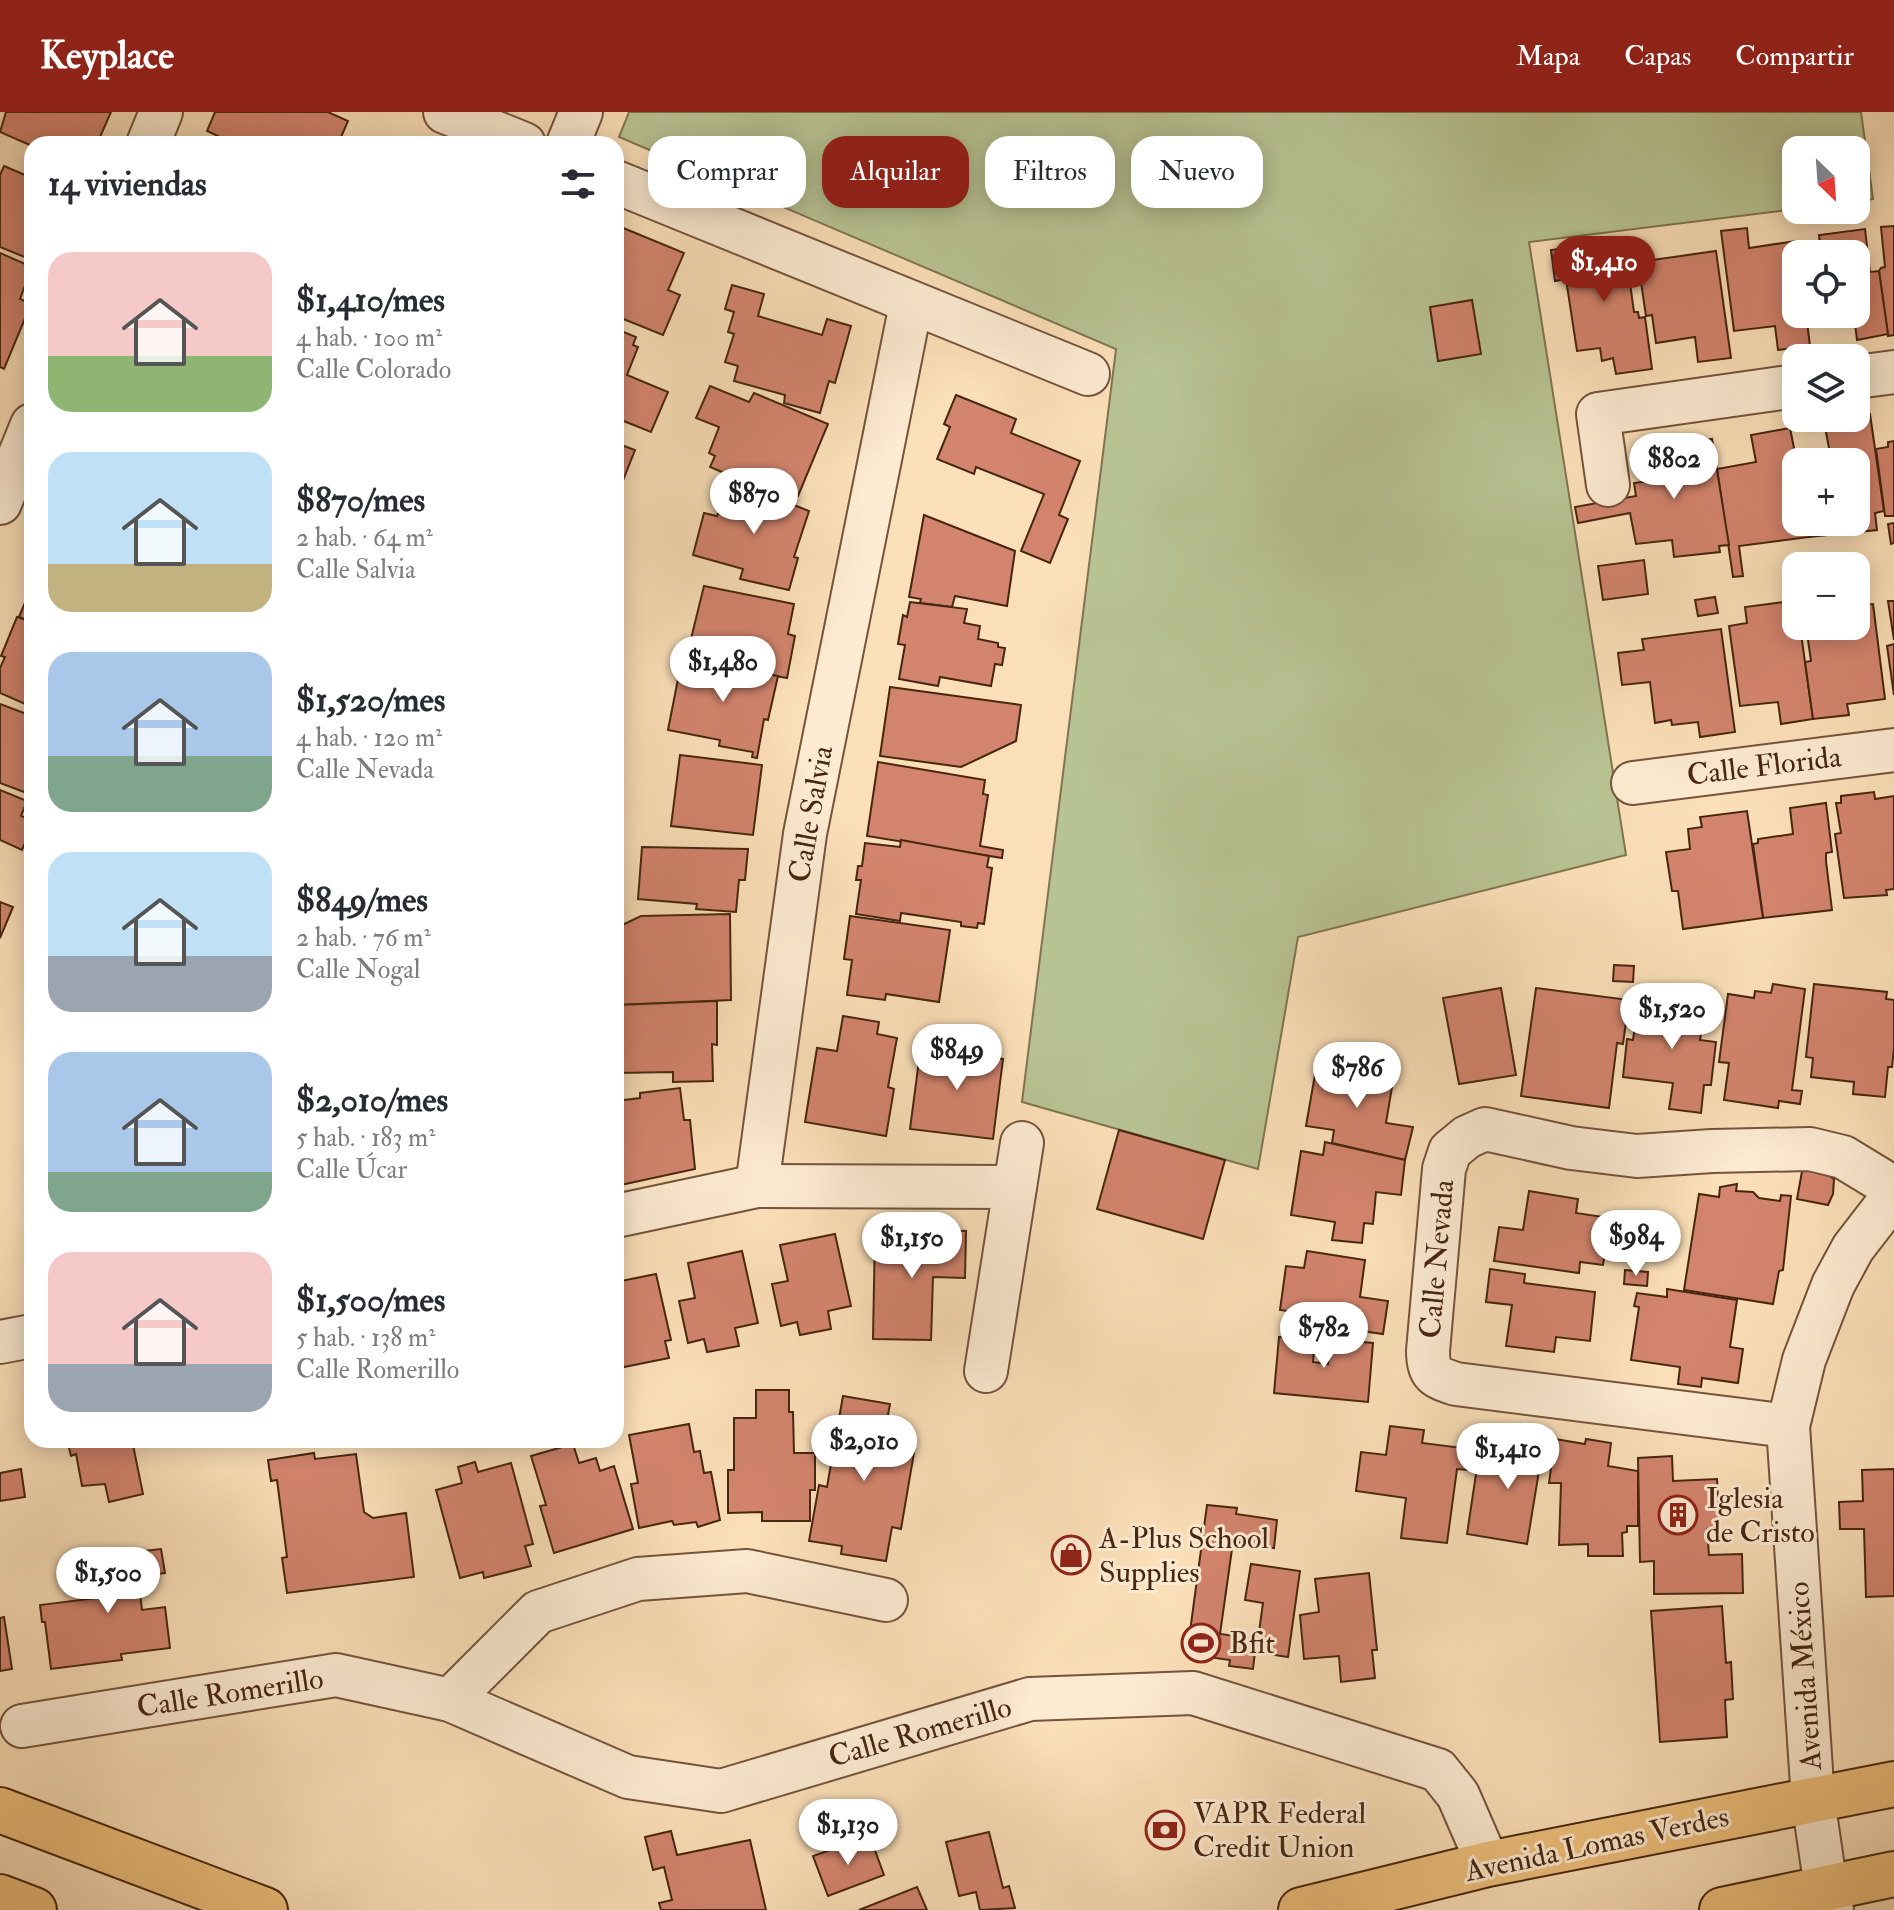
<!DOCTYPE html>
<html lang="es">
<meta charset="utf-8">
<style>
body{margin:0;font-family:"IM FELL Double Pica",serif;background:#f2f2f3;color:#2b2b33;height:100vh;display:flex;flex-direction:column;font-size:30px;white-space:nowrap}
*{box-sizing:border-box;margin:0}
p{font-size:26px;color:#7c7c81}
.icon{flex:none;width:44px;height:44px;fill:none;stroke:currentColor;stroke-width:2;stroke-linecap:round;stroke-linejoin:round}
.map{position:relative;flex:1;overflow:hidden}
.drawer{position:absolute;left:24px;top:24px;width:600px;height:1312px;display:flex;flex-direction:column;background:#fff;border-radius:24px;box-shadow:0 4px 20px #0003}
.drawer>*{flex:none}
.guide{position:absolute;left:648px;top:24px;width:760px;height:72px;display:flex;gap:16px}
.needle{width:52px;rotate:155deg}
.buttons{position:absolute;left:1782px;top:24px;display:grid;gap:16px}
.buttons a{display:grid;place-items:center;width:88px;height:88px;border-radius:16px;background:#fff;box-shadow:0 4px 20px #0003;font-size:40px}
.price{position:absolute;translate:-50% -68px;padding:0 18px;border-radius:28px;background:#fff;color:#222;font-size:26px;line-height:52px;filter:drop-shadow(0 2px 4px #0008)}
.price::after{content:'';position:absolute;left:50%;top:48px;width:24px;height:18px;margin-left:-12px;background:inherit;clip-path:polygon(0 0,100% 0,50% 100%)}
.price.selected{background:#8f2418;color:#fff}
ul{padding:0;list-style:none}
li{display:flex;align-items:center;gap:24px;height:200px;padding:0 24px}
li span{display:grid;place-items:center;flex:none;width:224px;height:160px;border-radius:24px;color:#555}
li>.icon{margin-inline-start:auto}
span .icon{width:96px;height:96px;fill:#fffc;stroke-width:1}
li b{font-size:34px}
h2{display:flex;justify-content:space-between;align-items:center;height:96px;padding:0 24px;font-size:34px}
.pill{padding:0 28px;border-radius:24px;background:#fff;box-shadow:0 4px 20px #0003;font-size:28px;line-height:72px}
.pill.selected{background:#8f2418;color:#fff}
header{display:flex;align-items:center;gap:48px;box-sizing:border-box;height:112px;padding:0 40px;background:#8f2418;color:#fff}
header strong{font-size:38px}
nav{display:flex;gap:44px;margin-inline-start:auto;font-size:28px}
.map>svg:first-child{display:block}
.park{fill:#b8c393;stroke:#807452;stroke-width:2}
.building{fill:#d3846e;stroke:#472611;stroke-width:2}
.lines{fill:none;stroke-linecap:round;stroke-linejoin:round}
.minor-casing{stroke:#74543b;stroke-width:46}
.primary-casing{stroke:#472611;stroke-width:48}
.minor{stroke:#fcead1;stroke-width:42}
.primary{stroke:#eec07c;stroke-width:44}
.labels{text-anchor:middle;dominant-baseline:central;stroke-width:6;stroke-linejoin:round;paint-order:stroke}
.street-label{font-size:30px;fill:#472611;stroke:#fcead1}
.poi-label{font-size:30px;fill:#472611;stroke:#fcead1;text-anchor:start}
</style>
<header>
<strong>Keyplace</strong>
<nav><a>Mapa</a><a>Capas</a><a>Compartir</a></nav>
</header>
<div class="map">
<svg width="1894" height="1798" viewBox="0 0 1894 1798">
<rect width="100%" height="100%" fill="#fbdfb8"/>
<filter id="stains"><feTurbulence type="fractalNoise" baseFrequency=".0025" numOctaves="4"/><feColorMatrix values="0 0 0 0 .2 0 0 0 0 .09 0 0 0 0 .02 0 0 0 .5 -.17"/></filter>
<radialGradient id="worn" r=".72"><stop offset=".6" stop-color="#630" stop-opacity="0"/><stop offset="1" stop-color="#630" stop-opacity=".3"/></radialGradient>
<path class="park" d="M629,0H1861L1873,87L1856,90V38H1796V97L1529,130L1626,743L1298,825L1258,1057L1022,990L1116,237L619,25Z"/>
<g class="building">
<path d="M6,0H111L97,32L32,34L0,20Z"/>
<path d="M215,0H328L348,9L338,32H214L218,24L207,19Z"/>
<path d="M4,54L32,66V148L0,135V63Z"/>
<path d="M616,113L684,141L668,178L680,183L663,223L616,204Z"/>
<path d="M1894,114V223L1888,224L1879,159L1881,156L1885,155L1881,115Z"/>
<path d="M1747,116L1749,136L1796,129V202H1806L1810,234L1778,238L1775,214L1734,219L1721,119Z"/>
<path d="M1865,117L1870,160L1879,159L1888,222L1857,228L1854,203L1813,208L1812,202H1856V142H1821L1819,123Z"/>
<path d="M1624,128L1634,200H1638L1639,206L1645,205L1652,257L1616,262L1613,246L1602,249L1600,236L1577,239L1566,167L1555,169L1551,138Z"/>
<path d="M1716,139L1731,246L1698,250L1695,225L1656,231L1652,203L1646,204L1638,150Z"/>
<path d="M0,141L32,155L20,187L31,192L4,257L0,255Z"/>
<path d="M732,173L764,182L758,204L822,223L827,207L851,214L835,271L829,269L820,301L784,291L785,283L734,269L738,254L725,250L734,222L728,220L734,200L725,197Z"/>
<path d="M1472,188L1481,242L1438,249L1430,195Z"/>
<path d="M616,217L636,225L633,233L638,235L627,263L668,280L651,320L616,306Z"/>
<path d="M710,274L749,290L754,281L828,312L798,384L753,366L750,372L710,355L715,344L709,341L719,315L696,306Z"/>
<path d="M956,283L1016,307L1011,321L1080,349L1059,403L1068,407L1050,451L1021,439L1044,382L976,355L974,362L937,347L950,315L944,312Z"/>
<path d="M1870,302L1884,399L1875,401L1877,418L1809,425L1807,410H1856V350H1807L1806,346L1830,341L1824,310Z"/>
<path d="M1790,316L1796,346H1800V350H1796V410H1807L1809,425L1739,434L1743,464L1733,465L1717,357L1756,350L1751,323Z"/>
<path d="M1712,327L1729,433L1719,434L1720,440L1674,445L1672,428L1636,432L1630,401L1578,411L1575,395L1636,384L1634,371L1650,369L1645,338Z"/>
<path d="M1894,329V404H1885L1876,337L1888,335V330Z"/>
<path d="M616,331L635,338L616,386Z"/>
<path d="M731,368L809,399L794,445L798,446L789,478L740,467L743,457L693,443L704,401L717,404Z"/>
<path d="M924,403L1015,439L1007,494L955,484L952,495L920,491L921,487L909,485Z"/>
<path d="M1894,411V431L1891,432L1888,412Z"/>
<path d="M1644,448L1648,482L1603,488L1598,454Z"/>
<path d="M32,474V510L19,505Z"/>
<path d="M704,474L794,492L788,522L795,524L787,566L742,558L687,543Z"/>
<path d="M1715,485L1718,501L1698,504L1695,488Z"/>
<path d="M1888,489H1894V528Z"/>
<path d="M910,490L967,497L964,511L980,514L978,527L998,531V535L1005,536L1002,553L995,552L991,574L940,565L938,574L899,567L905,533L898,532L903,503L907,505Z"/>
<path d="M1783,490L1785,504L1796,502V514H1800L1813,607L1781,612L1778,590L1740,594L1729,514L1747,511L1745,495Z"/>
<path d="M1873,492L1885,587L1847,592L1849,603L1813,607L1805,550L1811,549L1806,514H1856V494Z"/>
<path d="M17,505L32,510V595L0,581V556L5,545L1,544Z"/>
<path d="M1721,517L1735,620L1700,625L1698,610L1672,613L1671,608L1655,611L1650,570L1622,573L1618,541L1644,538L1642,527Z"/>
<path d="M1894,532V583L1887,534Z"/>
<path d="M687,547L778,564L768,608L764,607L757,646L752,645L753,640L719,634L720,628L668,618L679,562L683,563Z"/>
<path d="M890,575L1021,593L1016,629L961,655L880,644Z"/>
<path d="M0,592L32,604V683L0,671Z"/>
<path d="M680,643L762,653L753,723L671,714Z"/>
<path d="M878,650L985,668L983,682L988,683L980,734L1003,738L1002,746L867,724Z"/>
<path d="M0,678L27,689L21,704L32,708V714L22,738L0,728Z"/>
<path d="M1874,680L1875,687L1894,684V777L1886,778L1887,783L1844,786L1835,722L1841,721L1836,691H1841V684Z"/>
<path d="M1826,691L1832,740L1826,741V749L1832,798L1763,806L1753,732L1758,731V727L1793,722L1790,696Z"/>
<path d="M1747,699L1763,806L1683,817L1678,779H1672L1666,740L1690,737L1688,717L1702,715L1700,705Z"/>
<path d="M901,728L989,744L987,755L992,756L984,812L978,811L977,816L961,814V810L901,801L900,809L856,802L861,768H856L858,754H862L865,731L900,735Z"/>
<path d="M642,735L748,737L745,768H739L736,800L696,797L697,792L638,787Z"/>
<path d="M0,790L13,795L0,826Z"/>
<path d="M730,802L731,888L617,893L616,816L641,804Z"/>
<path d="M850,804L950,818L939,890L886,882L885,888L847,883L852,848L844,847Z"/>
<path d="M1614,853L1634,854L1633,870L1613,869Z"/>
<path d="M1773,872L1805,877L1792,978L1802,979L1800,992L1779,989L1778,996L1724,988L1729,951L1719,950L1728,882L1754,886L1755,879L1771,881Z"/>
<path d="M1814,872L1887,880L1886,887L1894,888V936L1892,955H1888L1885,985L1853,982L1854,970L1811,965L1813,946L1806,945Z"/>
<path d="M1501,876L1516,963L1459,972L1443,886Z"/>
<path d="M1536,876L1629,888L1623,932L1617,931L1609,996L1521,984Z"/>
<path d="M1639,886L1705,894L1700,928L1716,930L1711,973H1704L1701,1001L1669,997L1673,971L1623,965L1627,927L1633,928Z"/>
<path d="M717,889V933L712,932L713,969L673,970V960L616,961V893Z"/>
<path d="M843,904L879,910L877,922L897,926L888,975L894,977L886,1024L805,1010L817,936L837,939Z"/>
<path d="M921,933L994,942V946L1003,947L993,1027L910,1017Z"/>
<path d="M1317,951L1394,963L1386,1011L1413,1015L1405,1048L1332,1031L1334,1018L1306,1014Z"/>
<path d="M680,976L684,1008H690L695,1057L616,1074V989L640,986V981Z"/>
<path d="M1119,1018L1225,1048L1203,1127L1097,1097Z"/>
<path d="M1325,1030L1405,1048L1401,1083L1376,1080L1373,1112L1364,1111L1362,1131L1332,1128L1335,1110L1291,1103L1301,1039L1323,1043Z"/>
<path d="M1803,1054L1816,1056L1834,1067L1833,1082L1828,1093L1797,1087Z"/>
<path d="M1737,1072L1736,1079L1753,1080L1759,1086L1780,1089L1781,1083L1791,1084L1783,1158L1779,1159L1773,1192L1684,1178L1699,1082L1719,1085L1720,1075Z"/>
<path d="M1529,1079L1578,1087L1576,1101L1610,1106L1603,1153L1580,1150L1579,1161L1494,1149L1499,1115L1523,1118Z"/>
<path d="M875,1118H906V1123H936L937,1118L966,1119L965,1166L933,1165L931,1228L873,1227Z"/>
<path d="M835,1122L851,1194L828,1199L831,1217L800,1223L797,1210L781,1214L772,1172L788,1169L780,1133Z"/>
<path d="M742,1139L758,1211L735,1216L739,1234L707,1240L704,1227L688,1231L679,1189L695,1186L688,1151Z"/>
<path d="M1307,1139L1365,1148L1360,1185L1388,1189L1383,1222L1306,1211L1308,1202L1280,1198L1286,1154L1304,1156Z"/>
<path d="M1490,1157L1525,1162L1524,1171L1595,1180L1590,1229L1556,1225L1554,1240L1506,1234L1512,1193L1486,1190Z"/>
<path d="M1625,1158L1648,1160L1647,1174L1624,1172Z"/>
<path d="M656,1162L671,1228L665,1229L669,1246L619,1256L616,1245V1170Z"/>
<path d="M1667,1177L1737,1188L1730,1235L1743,1237L1738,1271L1702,1266L1701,1275L1678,1272L1680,1255L1631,1248L1639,1195L1634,1194L1637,1181L1667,1185Z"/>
<path d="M1279,1225L1315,1228L1313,1250L1328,1252L1330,1227L1373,1231L1368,1290L1274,1281Z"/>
<path d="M756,1278H789V1300H793L794,1341H815V1378H810V1409H762V1400L728,1401V1358H734V1306H756Z"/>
<path d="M843,1284L890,1292L884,1324L916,1329L901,1417L892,1415L886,1449L841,1442L842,1434L809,1429L819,1373L827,1375Z"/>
<path d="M689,1312L694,1340L700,1339L704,1361L711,1360L720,1408L698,1415L696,1410L674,1413L672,1409L639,1416L631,1372L638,1371L629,1323Z"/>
<path d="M1390,1314L1424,1318L1422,1331L1471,1337L1468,1358L1457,1357L1447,1431L1401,1426L1406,1386L1356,1379L1361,1340L1386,1343Z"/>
<path d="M1519,1321L1551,1326L1545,1359H1539L1527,1432L1467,1422L1479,1342L1516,1348Z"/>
<path d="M1555,1327L1585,1332L1586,1327L1611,1331L1608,1354L1638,1359V1414H1627V1420L1622,1421L1623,1444H1588V1432L1559,1433L1561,1371H1549Z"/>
<path d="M67,1328H132L143,1382L109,1390L105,1372L82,1374L76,1342L71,1344Z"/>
<path d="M573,1332L579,1351L596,1346L600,1359L614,1354L633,1417L554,1441L540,1394L546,1393L531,1344Z"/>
<path d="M314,1341L315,1347L356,1342L364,1400L373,1406L406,1401L414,1465L287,1481L282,1446L287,1445L277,1368L271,1369L268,1348Z"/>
<path d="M1672,1344L1673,1369L1717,1367L1719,1416L1707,1417L1709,1443L1742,1442L1743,1481L1654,1482V1449L1640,1450L1638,1346Z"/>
<path d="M475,1350L478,1360L511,1351L533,1432L525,1434L531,1454L484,1466L483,1460L460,1466L436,1378L462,1371L458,1355Z"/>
<path d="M21,1357L25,1385L0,1389V1361Z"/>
<path d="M1894,1357V1484L1866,1485L1864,1417H1840L1839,1390L1863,1389L1862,1358Z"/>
<path d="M1207,1393L1237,1396L1236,1402L1277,1408L1274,1436L1233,1430L1220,1522L1258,1527L1263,1491L1245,1488L1251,1452L1300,1459L1288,1545L1255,1540L1253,1557L1229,1554L1230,1548L1187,1542Z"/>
<path d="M161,1437L165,1461L138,1464L142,1498L165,1495L170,1536L121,1542L122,1548L51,1557L45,1510H42L40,1493L97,1486L91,1445Z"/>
<path d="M1369,1461L1377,1538H1372L1375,1566L1341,1570L1339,1544L1304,1547L1300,1503L1319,1500L1315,1467Z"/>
<path d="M1722,1494L1726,1551L1731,1550L1733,1587L1725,1588L1727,1625L1660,1630L1651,1499Z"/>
<path d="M4,1505L12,1557L0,1559V1506Z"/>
<path d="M671,1719L677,1743L750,1728L766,1798H661L659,1791L672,1788L664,1755L653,1758L645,1725Z"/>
<path d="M989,1720L1003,1776L1009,1774L1015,1796L980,1798L976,1780L959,1784L946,1730Z"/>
<path d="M858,1728L861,1737L873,1733L884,1763L828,1784L813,1744Z"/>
<path d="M917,1775L927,1798H859Z"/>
</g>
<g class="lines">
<g class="minor-casing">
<g id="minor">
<path d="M445,0L524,32"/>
<path d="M148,32L161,0"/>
<path d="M568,32L581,0"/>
<path d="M616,70L1088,262"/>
<path d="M1856,265L1894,260"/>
<path d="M1608,373L1598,302L1796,274"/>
<path d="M0,391L32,313"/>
<path d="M1633,671L1894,638"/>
<path d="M757,1074L805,722L911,192"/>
<path d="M616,1104L757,1074L1015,1075"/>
<path d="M0,1230L32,1224"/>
<path d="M986,1259L1022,1031"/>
<path d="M1788,1314L1456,1272C1435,1265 1428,1263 1428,1239L1444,1057L1450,1039L1467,1025L1485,1017L1571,1036L1637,1044L1712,1039L1810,1037L1843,1045L1894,1076"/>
<path d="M450,1588L538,1500L638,1467L747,1459L886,1488"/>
<path d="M22,1614L336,1563L450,1588L628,1665L721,1679L1030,1587L1193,1581L1438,1658L1458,1683L1488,1752"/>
<path d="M1832,1798L1826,1776L1813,1688L1788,1314L1804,1248L1833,1173L1853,1136L1894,1083"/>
</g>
</g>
<g class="primary-casing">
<g id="primary">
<path d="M0,1698L265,1798"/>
<path d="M0,1785L34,1798"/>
<path d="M1301,1798L1488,1752L1894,1672"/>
<path d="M1722,1798L1894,1762"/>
</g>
</g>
<use href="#minor" class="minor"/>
<use href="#primary" class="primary"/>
</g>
<defs>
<g id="building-ring" transform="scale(2)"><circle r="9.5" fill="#fcead1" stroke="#8f2418" stroke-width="1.5"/><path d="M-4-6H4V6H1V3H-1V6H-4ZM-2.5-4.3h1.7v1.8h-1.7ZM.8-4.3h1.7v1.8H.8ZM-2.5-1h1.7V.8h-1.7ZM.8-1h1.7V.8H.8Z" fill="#8f2418"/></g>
<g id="shop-ring" transform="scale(2)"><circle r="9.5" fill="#fcead1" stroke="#8f2418" stroke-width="1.5"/><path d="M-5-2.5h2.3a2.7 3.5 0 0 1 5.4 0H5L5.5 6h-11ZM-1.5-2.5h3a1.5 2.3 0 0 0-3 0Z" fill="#8f2418"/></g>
<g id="stadium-ring" transform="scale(2)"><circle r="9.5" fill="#fcead1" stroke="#8f2418" stroke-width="1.5"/><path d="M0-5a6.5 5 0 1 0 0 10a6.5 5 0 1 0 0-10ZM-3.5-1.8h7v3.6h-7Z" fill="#8f2418"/></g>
<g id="bank-ring" transform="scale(2)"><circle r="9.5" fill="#fcead1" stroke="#8f2418" stroke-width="1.5"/><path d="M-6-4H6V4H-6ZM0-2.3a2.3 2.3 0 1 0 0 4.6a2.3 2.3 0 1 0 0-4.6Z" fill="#8f2418"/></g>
</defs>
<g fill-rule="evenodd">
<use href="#building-ring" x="1678" y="1403"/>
<use href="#shop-ring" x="1071" y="1443"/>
<use href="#stadium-ring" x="1201" y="1531"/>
<use href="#bank-ring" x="1165" y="1718"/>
</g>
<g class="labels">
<g class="street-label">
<text transform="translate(1764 654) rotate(-7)">Calle Florida</text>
<text transform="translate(811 702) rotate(-80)">Calle Salvia</text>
<text transform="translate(1437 1147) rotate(-85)">Calle Nevada</text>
<text transform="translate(1805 1564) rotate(-94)">Avenida México</text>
<text transform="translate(230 1581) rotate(-9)">Calle Romerillo</text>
<text transform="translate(920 1620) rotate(-16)">Calle Romerillo</text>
<text transform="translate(1597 1732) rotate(-12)">Avenida Lomas Verdes</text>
</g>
<g class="poi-label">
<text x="1706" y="1386">Iglesia<tspan x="1706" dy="34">de Cristo</tspan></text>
<text x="1099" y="1426">A-Plus School<tspan x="1099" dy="34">Supplies</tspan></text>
<text x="1229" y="1531">Bfit</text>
<text x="1193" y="1701">VAPR Federal<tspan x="1193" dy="34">Credit Union</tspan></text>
</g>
</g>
<rect width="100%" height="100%" filter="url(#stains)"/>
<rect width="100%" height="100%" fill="url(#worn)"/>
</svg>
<div class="buttons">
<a><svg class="needle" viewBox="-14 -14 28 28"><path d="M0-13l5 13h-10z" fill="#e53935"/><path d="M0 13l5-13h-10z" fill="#7c7c81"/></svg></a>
<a><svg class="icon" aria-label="locate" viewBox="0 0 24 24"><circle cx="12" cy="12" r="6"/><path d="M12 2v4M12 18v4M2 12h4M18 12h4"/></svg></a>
<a><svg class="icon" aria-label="layers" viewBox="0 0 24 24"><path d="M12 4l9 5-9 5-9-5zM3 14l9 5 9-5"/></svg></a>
<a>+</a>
<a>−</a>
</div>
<b class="price selected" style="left:1604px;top:192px">$1,410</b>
<b class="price" style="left:1674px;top:389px">$802</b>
<b class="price" style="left:754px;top:424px">$870</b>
<b class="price" style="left:723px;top:592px">$1,480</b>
<b class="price" style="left:1672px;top:939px">$1,520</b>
<b class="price" style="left:957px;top:980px">$849</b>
<b class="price" style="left:1357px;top:998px">$786</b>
<b class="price" style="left:1636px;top:1166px">$984</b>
<b class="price" style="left:912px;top:1168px">$1,150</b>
<b class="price" style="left:1324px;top:1258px">$782</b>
<b class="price" style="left:864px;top:1371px">$2,010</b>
<b class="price" style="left:1508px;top:1379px">$1,410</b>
<b class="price" style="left:108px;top:1503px">$1,500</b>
<b class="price" style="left:848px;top:1755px">$1,130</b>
<div class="guide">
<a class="pill">Comprar</a>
<a class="pill selected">Alquilar</a>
<a class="pill">Filtros</a>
<a class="pill">Nuevo</a>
</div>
<section class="drawer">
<h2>14 viviendas<svg class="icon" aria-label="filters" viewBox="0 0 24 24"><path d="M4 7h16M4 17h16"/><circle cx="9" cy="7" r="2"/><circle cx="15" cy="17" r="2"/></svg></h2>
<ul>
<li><span style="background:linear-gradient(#f6c9c9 65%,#8fb573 0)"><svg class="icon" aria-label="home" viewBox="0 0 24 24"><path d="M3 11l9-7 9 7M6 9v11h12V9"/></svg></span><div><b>$1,410/mes</b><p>4 hab. · 100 m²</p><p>Calle Colorado</p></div></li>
<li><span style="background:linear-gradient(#bfe0f5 70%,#c2b280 0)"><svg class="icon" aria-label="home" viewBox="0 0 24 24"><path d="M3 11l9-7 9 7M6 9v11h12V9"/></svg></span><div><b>$870/mes</b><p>2 hab. · 64 m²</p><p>Calle Salvia</p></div></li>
<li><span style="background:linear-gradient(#a9c7e8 65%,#7fa58c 0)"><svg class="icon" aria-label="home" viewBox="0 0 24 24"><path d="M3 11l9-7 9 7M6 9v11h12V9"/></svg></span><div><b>$1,520/mes</b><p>4 hab. · 120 m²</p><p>Calle Nevada</p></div></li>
<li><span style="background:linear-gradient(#bfe0f5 65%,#9aa5b1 0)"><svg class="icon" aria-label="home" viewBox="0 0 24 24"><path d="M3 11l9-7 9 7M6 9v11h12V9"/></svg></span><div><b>$849/mes</b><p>2 hab. · 76 m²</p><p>Calle Nogal</p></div></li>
<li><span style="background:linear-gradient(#a9c7e8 75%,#7fa58c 0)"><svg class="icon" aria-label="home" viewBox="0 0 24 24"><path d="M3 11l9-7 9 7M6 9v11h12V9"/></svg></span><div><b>$2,010/mes</b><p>5 hab. · 183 m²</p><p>Calle Úcar</p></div></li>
<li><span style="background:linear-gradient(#f6c9c9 70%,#9aa5b1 0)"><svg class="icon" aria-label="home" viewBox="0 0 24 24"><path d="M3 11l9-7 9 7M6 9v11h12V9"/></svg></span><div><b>$1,500/mes</b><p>5 hab. · 138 m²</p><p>Calle Romerillo</p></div></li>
</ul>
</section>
</div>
